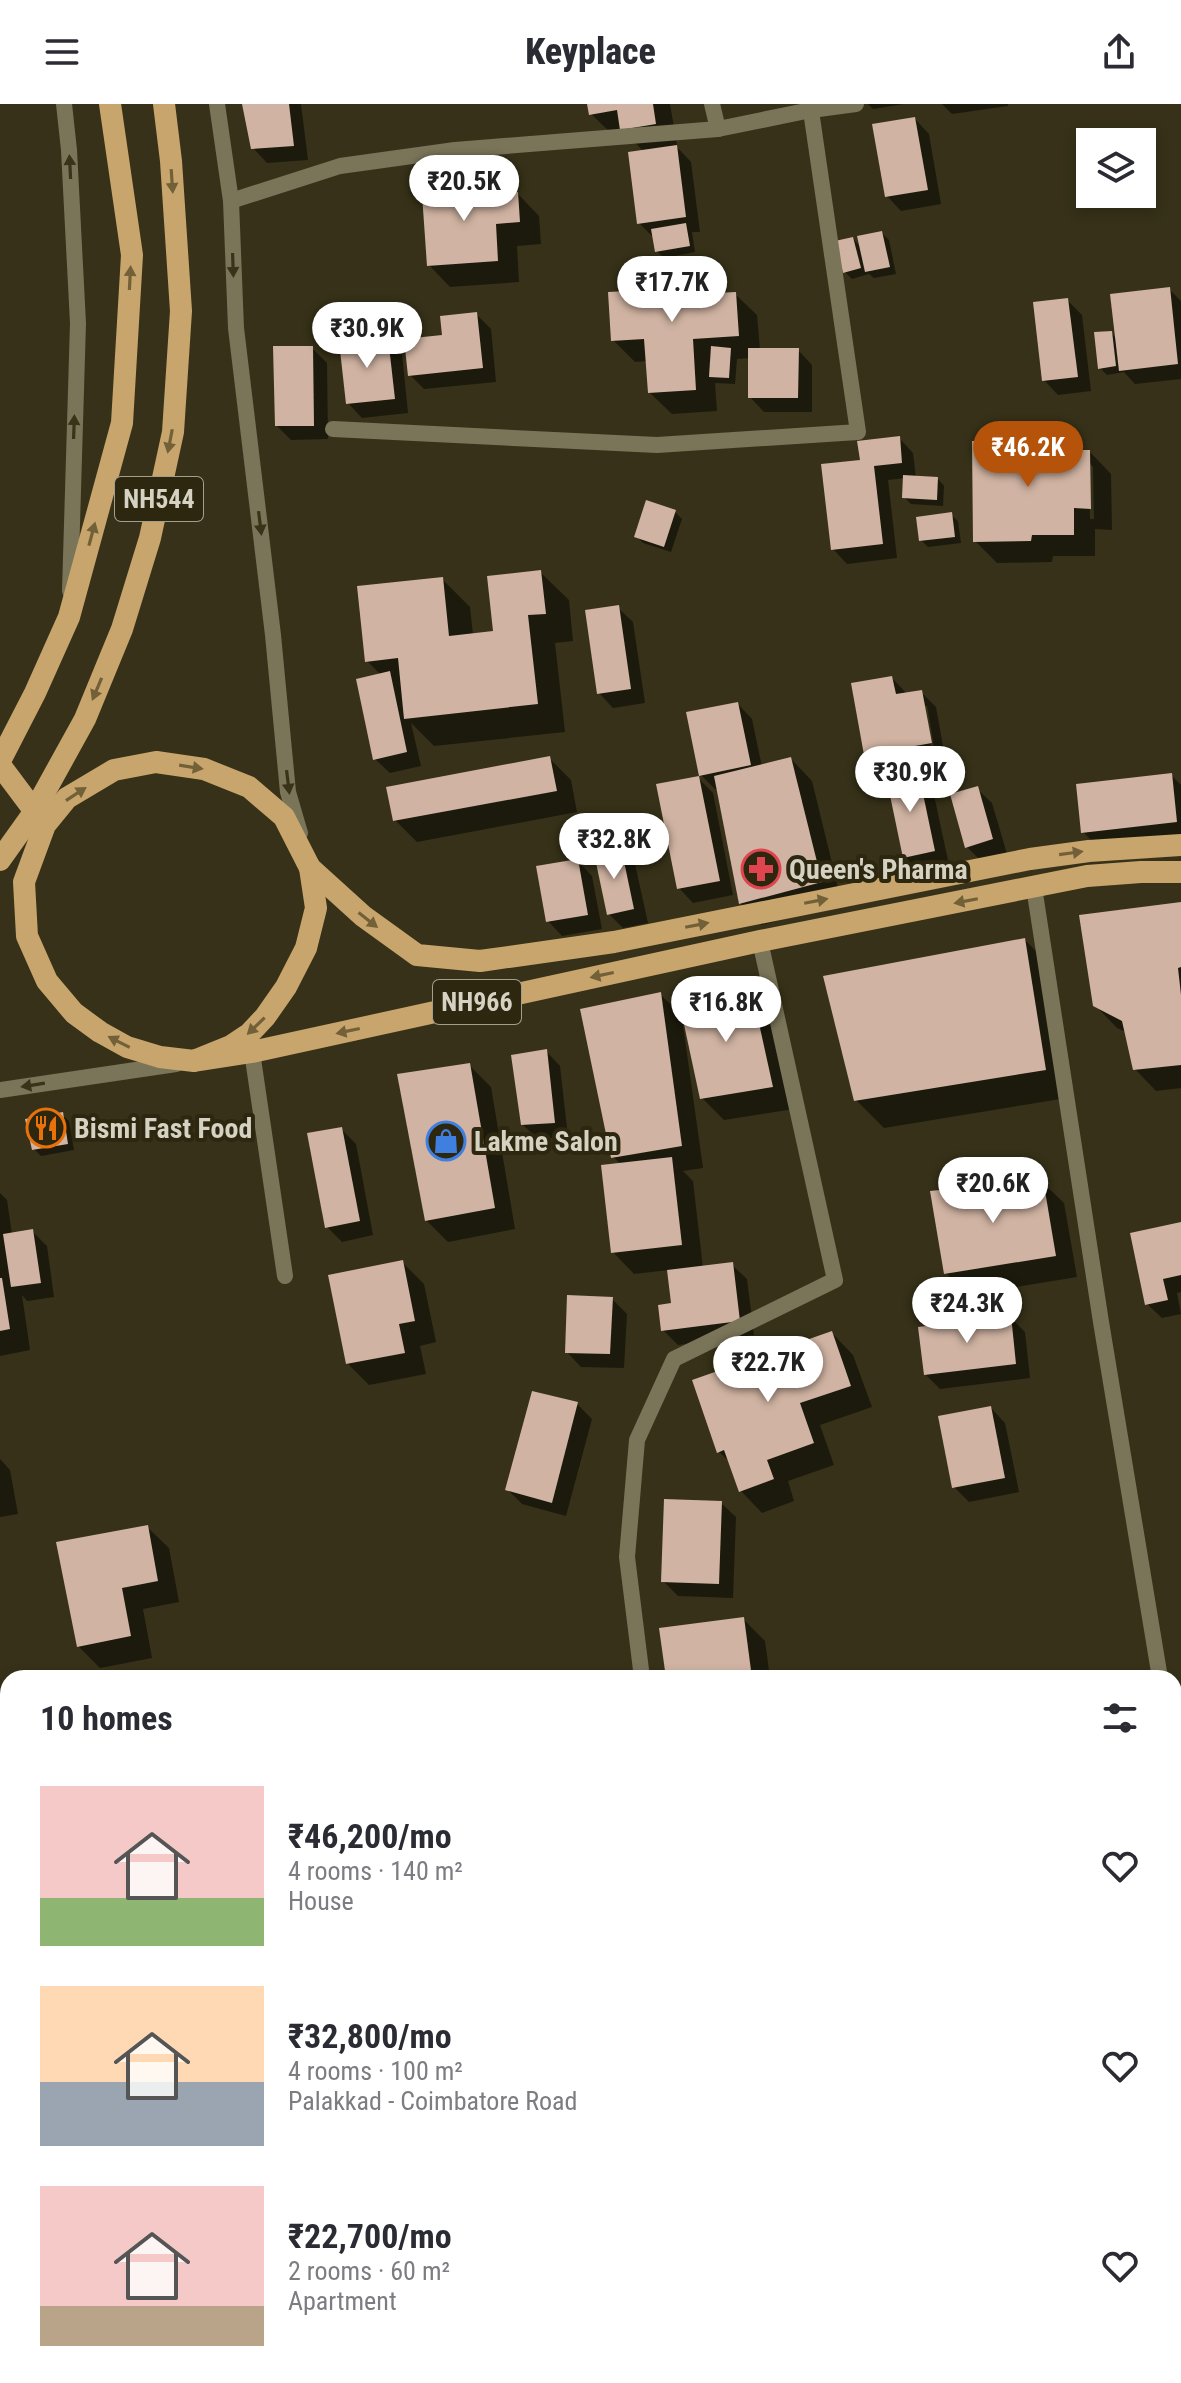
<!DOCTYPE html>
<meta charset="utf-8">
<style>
body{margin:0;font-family:"Roboto Condensed",sans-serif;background:#f2f2f3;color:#2b2b33;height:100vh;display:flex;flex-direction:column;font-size:30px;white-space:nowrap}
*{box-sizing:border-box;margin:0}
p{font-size:26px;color:#7c7c81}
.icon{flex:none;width:44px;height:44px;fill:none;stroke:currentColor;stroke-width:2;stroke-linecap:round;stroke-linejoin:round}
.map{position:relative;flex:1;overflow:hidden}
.side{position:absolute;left:0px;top:1566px;width:1182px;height:714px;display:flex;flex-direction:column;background:#fff;border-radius:24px 24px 0 0;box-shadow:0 4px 12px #0003}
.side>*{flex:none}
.tools{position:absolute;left:1076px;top:24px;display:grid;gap:16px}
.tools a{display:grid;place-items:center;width:80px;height:80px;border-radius:0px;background:#fff;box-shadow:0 4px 12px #0003;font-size:40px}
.price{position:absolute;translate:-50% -68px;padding:0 18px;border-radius:28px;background:#fff;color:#222;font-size:26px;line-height:52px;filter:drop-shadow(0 2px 4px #0008)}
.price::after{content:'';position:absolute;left:50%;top:48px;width:24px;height:18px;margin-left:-12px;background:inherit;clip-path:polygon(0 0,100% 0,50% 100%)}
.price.active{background:#b45309;color:#fff}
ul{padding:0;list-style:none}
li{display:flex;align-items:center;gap:24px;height:200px;padding:0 40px}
li span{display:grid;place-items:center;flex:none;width:224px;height:160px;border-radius:0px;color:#555}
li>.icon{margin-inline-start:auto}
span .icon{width:96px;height:96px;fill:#fffc;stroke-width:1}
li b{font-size:34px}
h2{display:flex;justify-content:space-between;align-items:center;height:96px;padding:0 40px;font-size:34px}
header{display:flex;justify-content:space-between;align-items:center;height:104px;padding:0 40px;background:#fff;font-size:36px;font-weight:800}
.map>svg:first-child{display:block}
.shadow{fill:#0007;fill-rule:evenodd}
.building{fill:#d0b3a2}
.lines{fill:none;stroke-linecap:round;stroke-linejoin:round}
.minor{stroke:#7a7459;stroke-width:16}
.tertiary{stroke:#7a7459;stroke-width:16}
.trunk{stroke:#c8a56c;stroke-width:22}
.oneway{fill:#383319}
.oneway2{fill:#726038}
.labels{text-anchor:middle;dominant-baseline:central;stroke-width:8;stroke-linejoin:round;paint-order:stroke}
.shield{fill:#2c270e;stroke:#a29f8d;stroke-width:2}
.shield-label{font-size:26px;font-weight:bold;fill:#d5d2c3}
.poi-label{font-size:28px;font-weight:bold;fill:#d5d2c3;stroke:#2c270e;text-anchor:start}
</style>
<header><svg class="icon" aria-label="menu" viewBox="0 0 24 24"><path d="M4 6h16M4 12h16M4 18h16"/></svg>Keyplace<svg class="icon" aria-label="share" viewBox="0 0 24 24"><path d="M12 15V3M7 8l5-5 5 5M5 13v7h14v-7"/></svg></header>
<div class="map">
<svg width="1181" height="2279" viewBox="0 0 1181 2279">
<rect width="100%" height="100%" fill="#363118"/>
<g class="shadow">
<path d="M244,0H301L308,56L267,59L253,44Z"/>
<path d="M589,0H670L677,41H675L691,58L700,128H692L695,148L664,154L657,147L653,133L639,119L644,48L626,29L613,31L591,10Z"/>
<path d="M868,0H904L873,5Z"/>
<path d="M942,0H1008V2L952,10Z"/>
<path d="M915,15L929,30L941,100L901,107L887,92Z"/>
<path d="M451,76L468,93L518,90L539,112L541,140L517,142L519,178L450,183L429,161Z"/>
<path d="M882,129L889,136L896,170L874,174L869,170L852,175L845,168L853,135L862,144Z"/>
<path d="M694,165L716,186V191L735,190L757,211L760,246H798L812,261V308H764L750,293V254L737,255L735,280L715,279L717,307L672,310L650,289L648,257L635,258L613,236L649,188Z"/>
<path d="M1169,185L1181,197V275L1135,280L1124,268L1107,271L1100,264L1111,229L1117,235Z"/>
<path d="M1067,196L1082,211L1091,287L1058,291L1044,276Z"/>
<path d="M476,210L491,225L496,278L424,285L410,271L444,232Z"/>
<path d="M388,235L402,249L408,309L362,314L348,299Z"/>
<path d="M312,244L327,259L328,335L291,336L277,322Z"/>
<path d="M899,334L913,349L916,374L938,375L944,382L943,402L911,400L904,393L905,374L888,376L897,454L847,460L833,445L862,358Z"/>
<path d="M1073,338L1083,348H1090L1111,370L1112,426L1095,425V452H1053L1052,458L997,459L975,437ZM1089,359L1093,363L1094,415H1090Z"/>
<path d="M675,408L682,415L671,448L643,439L636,432Z"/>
<path d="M951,411L958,417L961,439L928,443L921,436Z"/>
<path d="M540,468L569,496L573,537L555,539L565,628L434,642L411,619L421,662L390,669L375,655L381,571L367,557L442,475L470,503L473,531L495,529Z"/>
<path d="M618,504L633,518L645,599L613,604L599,589Z"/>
<path d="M892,574L906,589L921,588L936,603L945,653L880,665L866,650ZM923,602H927L935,649H932Z"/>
<path d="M738,600L752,615L762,663L791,655L812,677L842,800L762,821L740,799L719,685H715L701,671Z"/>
<path d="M549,654L571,676L577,708L417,738L395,716Z"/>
<path d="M918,668L932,682L949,761L919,767L905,753Z"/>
<path d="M1171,671L1181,681V733L1098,743L1083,728Z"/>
<path d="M698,674L713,689L733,791L693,799L679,784Z"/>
<path d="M977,685L992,699L1007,750L981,757L967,743Z"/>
<path d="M621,745L635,760L648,819L623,824L609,810Z"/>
<path d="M578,757L592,772L602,825L562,832L548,817Z"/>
<path d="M1181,800V984L1156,987L1135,965L1126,928L1117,924L1095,901Z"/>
<path d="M1025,836L1053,864L1073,993L884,1024L856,996Z"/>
<path d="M750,885L772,907L794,1005L724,1016L702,994L686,921H683L703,1064L683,1067L693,1077L703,1164L732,1161L747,1175L754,1231L678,1241L663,1226L674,1201L669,1166L634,1170L613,1148L621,1060L613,1053L660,890L685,915Z"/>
<path d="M546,947L560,962L568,1033L538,1035L523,1021Z"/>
<path d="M469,961L491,983L515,1125L448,1138L426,1116Z"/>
<path d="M62,1011L69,1017L74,1046L41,1052L34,1045Z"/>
<path d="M341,1025L356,1040L373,1131L342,1138L327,1123Z"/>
<path d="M1042,1078L1064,1099L1077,1173L968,1191L946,1169Z"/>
<path d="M0,1089L7,1096L12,1130L33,1128L47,1142L54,1193L27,1197L22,1191L30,1246L0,1252Z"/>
<path d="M1181,1120V1188L1177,1189L1181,1210L1162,1214L1147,1200Z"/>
<path d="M402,1158L424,1180L436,1238L420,1242L426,1270L369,1281L347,1259Z"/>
<path d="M612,1195L627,1210L624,1264L581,1263L567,1248Z"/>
<path d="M1010,1213L1025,1228L1030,1274L940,1285L926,1271Z"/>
<path d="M832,1229L853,1251L872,1303L820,1321L834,1361L788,1377L794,1397L762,1409L741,1387L731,1359L719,1348Z"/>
<path d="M577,1300L592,1315L566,1412L522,1400L508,1386Z"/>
<path d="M991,1304L1005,1319L1019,1388L969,1398L954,1383Z"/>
<path d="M0,1355L10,1366L18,1410L0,1413Z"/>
<path d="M721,1399L736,1413L733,1494L678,1492L663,1477Z"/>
<path d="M147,1423L169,1444L179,1498L143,1505L152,1554L100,1564L78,1542Z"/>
<path d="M743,1515L765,1537L770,1574H668Z"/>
<path d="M0,1906L8,1945L0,1947Z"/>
<path d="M0,2001L6,2007L5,2035H8V2135H0Z"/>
<path d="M1181,2129V2236L1174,2237V2130Z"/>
<path d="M0,2178L8,2186V2272L22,2273L0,2276Z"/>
<path d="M196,2272H265L266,2279H197Z"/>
<path d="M737,2272H816V2273L807,2274L812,2279H744Z"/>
<path d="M1094,2272H1153L1155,2279H1096Z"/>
</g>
<g class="building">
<path d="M242,0H289L294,42L251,45Z"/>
<path d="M587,0H653L656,20L620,26L617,6L589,11Z"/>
<path d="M915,13L928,86L885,93L872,20Z"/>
<path d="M677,41L686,113L637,120L628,48Z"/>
<path d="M452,74L453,92L518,88L520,118L496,120L498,157L427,162L421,76Z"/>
<path d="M686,119L690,142L655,148L651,125Z"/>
<path d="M882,127L890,163L865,168L857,132Z"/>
<path d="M853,133L861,164L843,169L835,137Z"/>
<path d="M695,163L697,190L736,188L739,232L693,235L696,286L648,289L644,235L611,237L608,188L647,186L645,166Z"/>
<path d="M1170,183L1178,260L1119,267L1110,190Z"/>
<path d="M1068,194L1078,273L1042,277L1033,198Z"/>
<path d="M477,208L483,264L408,272L404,235L442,231L440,212Z"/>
<path d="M1112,227L1116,262L1098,265L1094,228Z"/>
<path d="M388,233L395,295L346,300L339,237Z"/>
<path d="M273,242H313L314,322H275Z"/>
<path d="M711,242L731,244L729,274L709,273Z"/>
<path d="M748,244H799L798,294H748Z"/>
<path d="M900,332L902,359L874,362L883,440L831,446L821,360L860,356L857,337Z"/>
<path d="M1073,336V346H1090L1091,405L1074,404V431H1032L1031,437L973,438L972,337Z"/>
<path d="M903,371L938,373L937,396L902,394Z"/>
<path d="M646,396L676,406L664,443L634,433Z"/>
<path d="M952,408L955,433L919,437L916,413Z"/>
<path d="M541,466L546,510L528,511L538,600L404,615L398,554L365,558L357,482L443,473L449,532L493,527L487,472Z"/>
<path d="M619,501L631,585L597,590L585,506Z"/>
<path d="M390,567L407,648L373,656L356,575Z"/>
<path d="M892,572L896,590L922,586L932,639L864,651L851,579Z"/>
<path d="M738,598L751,661L699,672L720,777L677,785L656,680L699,672L686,608Z"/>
<path d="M550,652L557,687L393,717L386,683Z"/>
<path d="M791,653L822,778L739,800L714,672Z"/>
<path d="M918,666L935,747L903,754L886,672Z"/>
<path d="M1172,669L1177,718L1081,729L1076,680Z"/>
<path d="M978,682L993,735L965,744L950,690Z"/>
<path d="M621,743L634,805L607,811L594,749Z"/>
<path d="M578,755L588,811L546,818L536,762Z"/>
<path d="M1181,798V863L1178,864L1181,891V961L1133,966L1122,917L1093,902L1079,811Z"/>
<path d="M1025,834L1046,966L854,997L823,872Z"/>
<path d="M751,883L773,983L700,995L679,897Z"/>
<path d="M661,888L682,1042L611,1054L580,905Z"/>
<path d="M547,945L555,1019L521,1021L511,951Z"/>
<path d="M470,959L495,1104L425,1117L397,970Z"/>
<path d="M63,1008L68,1040L32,1046L25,1015Z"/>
<path d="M342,1023L360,1117L325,1124L307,1029Z"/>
<path d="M672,1053L682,1141L611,1149L601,1061Z"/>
<path d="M1043,1075L1056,1152L944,1170L930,1087Z"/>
<path d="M1181,1118V1171L1163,1175L1168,1196L1145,1201L1130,1129Z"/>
<path d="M33,1125L41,1179L11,1183L3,1130Z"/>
<path d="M403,1156L415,1217L399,1220L405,1249L346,1260L328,1171Z"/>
<path d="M733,1158L740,1217L661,1227L658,1201L671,1199L667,1166Z"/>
<path d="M0,1174H2L10,1225L0,1227Z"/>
<path d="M567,1191L613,1193L610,1250L565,1249Z"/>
<path d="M1011,1211L1016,1260L924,1271L918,1223Z"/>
<path d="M832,1227L851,1282L800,1299L814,1339L767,1356L774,1375L739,1388L724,1346L717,1349L692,1276Z"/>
<path d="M532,1287L578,1298L552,1399L505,1386Z"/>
<path d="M991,1302L1005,1374L952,1384L938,1312Z"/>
<path d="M664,1395L722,1397L719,1480L661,1478Z"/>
<path d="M148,1421L158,1477L122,1484L131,1532L77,1543L56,1438Z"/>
<path d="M744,1513L752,1574H666L659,1524Z"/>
<rect x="0" y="2033" width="8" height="81"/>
<path d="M1181,2127V2212L1174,2213V2128Z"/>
<path d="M2,2206L8,2259L0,2260V2207Z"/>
<path d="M194,2272H253L254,2279H195Z"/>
<path d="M755,2272H805V2279H744V2273Z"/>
<path d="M1092,2272H1137L1138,2279H1094Z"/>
</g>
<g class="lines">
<g class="minor">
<path d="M712,0L718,25L811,6L856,0"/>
<path d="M231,97L340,62L455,46L718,25"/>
<path d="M333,325L657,341L858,328L810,0"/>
<path d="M1034,783L1101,1218L1160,1574"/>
<path d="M252,948L285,1172"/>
<path d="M642,1574L627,1453L637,1336L674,1255L835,1176L760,837"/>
<path d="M1174,1659L1181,1701"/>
<path d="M1174,2095L1181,2094"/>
<path d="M687,2272L690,2279"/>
<path d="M1065,2272L1067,2279"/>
<path d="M588,2279L598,2272"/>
</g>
<g class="tertiary">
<path d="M64,0L69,46L78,219L70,487"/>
<path d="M217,0L231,97L236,224L273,531L288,688L300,729"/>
<path d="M0,986L176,960"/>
</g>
<g class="trunk">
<path d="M0,657L35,589L69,513L122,319L132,151L110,0"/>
<path d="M0,661L42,717"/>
<path d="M0,756L32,711L85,615L122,525L150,434L173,328L181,207L171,57L164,0"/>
<path d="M310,764L363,812L417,851L480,857L614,838L1030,755L1089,747L1181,741"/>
<path d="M194,957L231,942L249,930L265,913L286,883L306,844L316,804L310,764L284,713L249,683L204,665L156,658L114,666L67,694L45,721L24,778L27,832L47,877L74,909L100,928L127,943L160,953L194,957L252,948L760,837L1087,772L1141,768H1181"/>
</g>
</g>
<defs><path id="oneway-solid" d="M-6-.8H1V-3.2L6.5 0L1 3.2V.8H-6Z" transform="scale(2)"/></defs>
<g class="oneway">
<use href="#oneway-solid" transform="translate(70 63) rotate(-93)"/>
<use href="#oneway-solid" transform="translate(233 161) rotate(88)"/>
<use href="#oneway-solid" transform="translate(74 323) rotate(-88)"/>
<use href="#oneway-solid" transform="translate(260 419) rotate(83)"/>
<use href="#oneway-solid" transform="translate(288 678) rotate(83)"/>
<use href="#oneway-solid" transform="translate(33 981) rotate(171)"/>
</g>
<g class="oneway2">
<use href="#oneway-solid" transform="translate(172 77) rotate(86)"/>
<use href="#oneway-solid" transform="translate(130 174) rotate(-87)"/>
<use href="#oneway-solid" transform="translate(170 337) rotate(101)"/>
<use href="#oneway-solid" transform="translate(92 430) rotate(-75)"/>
<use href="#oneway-solid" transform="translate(97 585) rotate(113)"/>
<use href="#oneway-solid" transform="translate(191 663) rotate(9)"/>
<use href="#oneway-solid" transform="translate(76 690) rotate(-33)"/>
<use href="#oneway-solid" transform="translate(1071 749) rotate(-8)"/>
<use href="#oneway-solid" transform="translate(816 797) rotate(-11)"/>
<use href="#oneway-solid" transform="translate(966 797) rotate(169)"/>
<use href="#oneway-solid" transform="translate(368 816) rotate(38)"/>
<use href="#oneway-solid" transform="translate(697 821) rotate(-11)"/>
<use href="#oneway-solid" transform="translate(602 871) rotate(168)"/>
<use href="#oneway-solid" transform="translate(256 922) rotate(136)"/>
<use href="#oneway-solid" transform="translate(348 927) rotate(168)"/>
<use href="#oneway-solid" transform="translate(119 938) rotate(-153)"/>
</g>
<defs>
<g id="pharmacy-ring" transform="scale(2)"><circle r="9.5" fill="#2c270e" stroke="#e0444e" stroke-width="1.5"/><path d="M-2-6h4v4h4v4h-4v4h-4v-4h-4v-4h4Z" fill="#e0444e"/></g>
<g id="restaurant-ring" transform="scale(2)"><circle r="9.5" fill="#2c270e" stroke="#e8710a" stroke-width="1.5"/><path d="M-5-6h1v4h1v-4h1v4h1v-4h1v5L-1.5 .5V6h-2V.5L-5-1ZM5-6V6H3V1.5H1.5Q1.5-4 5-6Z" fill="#e8710a"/></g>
<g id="shop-ring" transform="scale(2)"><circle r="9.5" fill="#2c270e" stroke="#3f7fe0" stroke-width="1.5"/><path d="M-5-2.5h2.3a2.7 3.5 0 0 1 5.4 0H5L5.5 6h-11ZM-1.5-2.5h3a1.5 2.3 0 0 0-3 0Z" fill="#3f7fe0"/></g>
</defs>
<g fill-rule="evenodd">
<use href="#pharmacy-ring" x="761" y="765"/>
<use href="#restaurant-ring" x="46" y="1024"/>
<use href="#shop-ring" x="446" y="1037"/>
</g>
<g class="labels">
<g class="shield">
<rect x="115" y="373" width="88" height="44" rx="6"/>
<rect x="433" y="876" width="88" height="44" rx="6"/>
</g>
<g class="shield-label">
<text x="159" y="395">NH544</text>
<text x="477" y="898">NH966</text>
</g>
<g class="poi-label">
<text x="789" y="765">Queen's Pharma</text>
<text x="74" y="1024">Bismi Fast Food</text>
<text x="474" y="1037">Lakme Salon</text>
</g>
</g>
</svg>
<div class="tools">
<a><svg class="icon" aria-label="layers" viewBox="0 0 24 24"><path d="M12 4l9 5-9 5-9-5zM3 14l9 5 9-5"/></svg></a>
</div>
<b class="price" style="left:464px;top:119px">₹20.5K</b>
<b class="price" style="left:672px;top:220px">₹17.7K</b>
<b class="price" style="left:367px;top:266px">₹30.9K</b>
<b class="price active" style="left:1028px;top:385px">₹46.2K</b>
<b class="price" style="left:910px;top:710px">₹30.9K</b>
<b class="price" style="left:614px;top:777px">₹32.8K</b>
<b class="price" style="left:726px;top:940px">₹16.8K</b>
<b class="price" style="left:993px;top:1121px">₹20.6K</b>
<b class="price" style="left:967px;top:1241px">₹24.3K</b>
<b class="price" style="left:768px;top:1300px">₹22.7K</b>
<section class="side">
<h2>10 homes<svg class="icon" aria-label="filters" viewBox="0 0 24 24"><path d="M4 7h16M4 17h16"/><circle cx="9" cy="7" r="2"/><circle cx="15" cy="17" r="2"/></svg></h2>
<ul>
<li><span style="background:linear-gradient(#f6c9c9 70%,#8fb573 0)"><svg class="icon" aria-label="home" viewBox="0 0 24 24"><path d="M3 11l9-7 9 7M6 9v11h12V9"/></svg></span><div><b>₹46,200/mo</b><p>4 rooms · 140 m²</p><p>House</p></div><svg class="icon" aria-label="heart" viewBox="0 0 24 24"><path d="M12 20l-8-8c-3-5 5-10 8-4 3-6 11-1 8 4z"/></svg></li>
<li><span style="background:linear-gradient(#ffd9b3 60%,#9aa5b1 0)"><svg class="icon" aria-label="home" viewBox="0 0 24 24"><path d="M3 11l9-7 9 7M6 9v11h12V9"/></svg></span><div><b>₹32,800/mo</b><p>4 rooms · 100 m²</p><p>Palakkad - Coimbatore Road</p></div><svg class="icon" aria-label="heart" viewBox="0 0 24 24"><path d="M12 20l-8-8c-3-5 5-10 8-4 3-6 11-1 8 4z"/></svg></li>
<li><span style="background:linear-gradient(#f6c9c9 75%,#b9a48a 0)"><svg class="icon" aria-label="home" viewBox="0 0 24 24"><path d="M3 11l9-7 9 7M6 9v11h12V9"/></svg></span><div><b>₹22,700/mo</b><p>2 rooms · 60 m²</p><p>Apartment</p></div><svg class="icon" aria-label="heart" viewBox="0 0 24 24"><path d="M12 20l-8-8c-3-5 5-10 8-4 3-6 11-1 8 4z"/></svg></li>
</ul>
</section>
</div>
